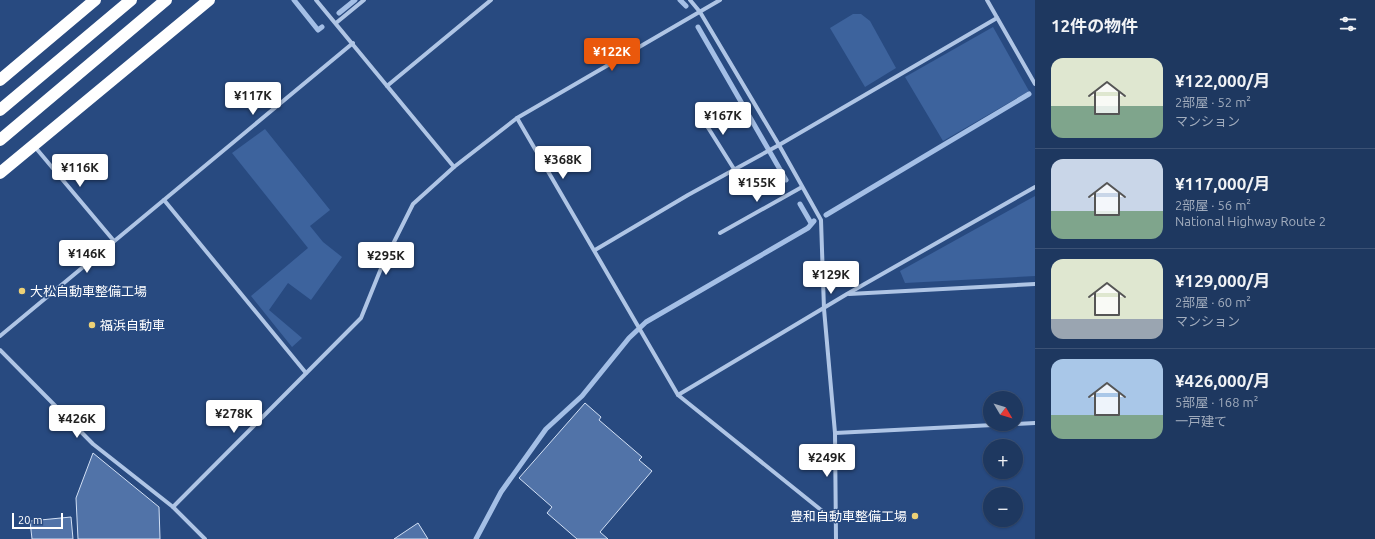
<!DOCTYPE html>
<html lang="ja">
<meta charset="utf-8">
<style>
body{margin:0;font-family:Ubuntu,"Noto Sans JP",sans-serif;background:#2b4369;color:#f1f3f6;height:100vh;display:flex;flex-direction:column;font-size:15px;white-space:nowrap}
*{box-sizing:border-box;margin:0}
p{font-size:13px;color:#a1acbd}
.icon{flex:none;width:22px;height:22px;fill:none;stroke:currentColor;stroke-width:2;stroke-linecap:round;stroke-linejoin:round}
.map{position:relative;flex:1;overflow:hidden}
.sheet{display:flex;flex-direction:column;background:#1e3860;width:340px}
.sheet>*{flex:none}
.needle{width:26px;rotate:128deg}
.buttons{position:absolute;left:983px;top:391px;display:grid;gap:8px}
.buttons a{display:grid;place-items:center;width:40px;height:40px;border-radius:50%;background:#1e3860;box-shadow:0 1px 3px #0004,0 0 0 1px #3c5275;font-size:20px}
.scale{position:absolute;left:12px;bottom:10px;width:51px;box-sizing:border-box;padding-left:4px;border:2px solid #fff;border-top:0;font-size:11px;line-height:14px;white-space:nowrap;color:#fff;-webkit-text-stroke:3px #284a80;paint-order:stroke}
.price{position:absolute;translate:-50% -34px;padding:0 9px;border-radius:4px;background:#fff;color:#222;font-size:13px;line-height:26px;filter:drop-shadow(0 1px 2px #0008)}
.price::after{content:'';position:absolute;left:50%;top:24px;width:12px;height:9px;margin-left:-6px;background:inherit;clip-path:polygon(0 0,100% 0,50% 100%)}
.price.on{background:#ea580c;color:#fff}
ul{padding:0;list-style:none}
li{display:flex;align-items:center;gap:12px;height:100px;padding:0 16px}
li+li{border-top:1px solid #3c5275}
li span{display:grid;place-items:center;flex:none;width:112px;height:80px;border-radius:12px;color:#555}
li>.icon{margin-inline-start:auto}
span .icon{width:48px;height:48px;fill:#fffc;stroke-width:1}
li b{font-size:17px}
h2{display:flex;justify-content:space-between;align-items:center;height:48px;padding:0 16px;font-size:17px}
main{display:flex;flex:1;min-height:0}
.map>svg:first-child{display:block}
.green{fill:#3d639d}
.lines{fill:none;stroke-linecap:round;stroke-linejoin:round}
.stream{stroke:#a4bfe6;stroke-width:5}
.building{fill:#5173a8;stroke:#d2e0f5}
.street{stroke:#afc5e5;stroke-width:4}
.highway{stroke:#fff;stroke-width:12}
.poi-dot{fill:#edd176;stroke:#284a80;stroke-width:1.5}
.labels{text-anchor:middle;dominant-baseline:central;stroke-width:3;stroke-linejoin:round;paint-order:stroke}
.poi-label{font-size:13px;fill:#fff;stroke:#284a80;text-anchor:start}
</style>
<main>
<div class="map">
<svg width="1035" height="539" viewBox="0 0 1035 539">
<rect width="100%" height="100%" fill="#284a80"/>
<g class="green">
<path d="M853,14H861L870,21L896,68L865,87L830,28Z"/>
<path d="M993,27L1029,91L943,141L905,77Z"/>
<path d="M265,129L330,210L310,226L323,242L342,257L311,300L288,283L269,310L302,338L292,347L251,296L308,248L232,153Z"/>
<path d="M1035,196V276L905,283L900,271Z"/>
</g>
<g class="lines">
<g class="stream">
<path d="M294,0L318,30L322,27"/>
<path d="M680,0L686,6"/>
<path d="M339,13L355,0"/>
<path d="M698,27L786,180"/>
<path d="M800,204L811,223"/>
<path d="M826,215L1029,94"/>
<path d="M476,539L501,492L546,429L582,396L629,338L646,322L808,228L814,221"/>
</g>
</g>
<g class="building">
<path d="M585,403L601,417L599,420L642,457L639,460L652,471L600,532L608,539H577L547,513L552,507L519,478Z"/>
<path d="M93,453L159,507L160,539H78L76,498Z"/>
<path d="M71,517L73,539H32L30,521Z"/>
<path d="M418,523L428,539H394Z"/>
</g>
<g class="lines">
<g class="street">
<path d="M316,0L454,167"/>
<path d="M690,0L700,12L779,145L821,220L824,309L835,433L836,539"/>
<path d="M987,0L1035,84"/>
<path d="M336,23L364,0"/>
<path d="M387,86L491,0"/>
<path d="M697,110L734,169"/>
<path d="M517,118L678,395L836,522"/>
<path d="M35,147L114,241"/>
<path d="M164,200L306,373"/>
<path d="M720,233L802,187"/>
<path d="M595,250L688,195L779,145L997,18"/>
<path d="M849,294L1035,284"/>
<path d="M0,336L353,43"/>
<path d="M0,350L93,444L173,507L205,539"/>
<path d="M678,395L847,294L1035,187"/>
<path d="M835,433L1035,423"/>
<path d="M173,507L361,318L382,266L413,204L454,167L517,118L720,0"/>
</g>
<g class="highway">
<path d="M0,80L95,0"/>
<path d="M0,110L131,0"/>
<path d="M0,140L166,0"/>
<path d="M0,173L209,0"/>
</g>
</g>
<g class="poi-dot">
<circle cx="22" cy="291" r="4"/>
<circle cx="92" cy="325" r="4"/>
<circle cx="915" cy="516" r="4"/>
</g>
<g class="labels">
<g class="poi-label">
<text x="30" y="291">大松自動車整備工場</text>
<text x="100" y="325">福浜自動車</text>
<text x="907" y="516" text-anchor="end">豊和自動車整備工場</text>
</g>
</g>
</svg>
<div class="buttons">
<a><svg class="needle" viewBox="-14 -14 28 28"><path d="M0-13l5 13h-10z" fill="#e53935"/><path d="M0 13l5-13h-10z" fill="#a1acbd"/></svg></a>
<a>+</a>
<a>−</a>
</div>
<div class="scale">20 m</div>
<b class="price on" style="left:612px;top:72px">¥122K</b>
<b class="price" style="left:253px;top:116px">¥117K</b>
<b class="price" style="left:723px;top:136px">¥167K</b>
<b class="price" style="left:563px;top:180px">¥368K</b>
<b class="price" style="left:80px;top:188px">¥116K</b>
<b class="price" style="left:757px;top:203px">¥155K</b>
<b class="price" style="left:87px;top:274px">¥146K</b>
<b class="price" style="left:386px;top:276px">¥295K</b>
<b class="price" style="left:831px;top:295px">¥129K</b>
<b class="price" style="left:234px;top:434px">¥278K</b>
<b class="price" style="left:77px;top:439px">¥426K</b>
<b class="price" style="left:827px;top:478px">¥249K</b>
</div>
<section class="sheet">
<h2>12件の物件<svg class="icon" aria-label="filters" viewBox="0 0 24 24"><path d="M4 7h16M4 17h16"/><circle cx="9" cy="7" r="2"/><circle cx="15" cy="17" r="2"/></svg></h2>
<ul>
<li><span style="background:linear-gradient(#dfe7d0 60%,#7fa58c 0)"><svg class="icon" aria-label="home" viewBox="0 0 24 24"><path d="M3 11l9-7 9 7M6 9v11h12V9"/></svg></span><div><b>¥122,000/月</b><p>2部屋 · 52 m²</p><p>マンション</p></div></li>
<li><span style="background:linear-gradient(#c9d6e8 65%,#7fa58c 0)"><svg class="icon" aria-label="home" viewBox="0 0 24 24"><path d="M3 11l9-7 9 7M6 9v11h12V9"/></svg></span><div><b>¥117,000/月</b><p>2部屋 · 56 m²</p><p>National Highway Route 2</p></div></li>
<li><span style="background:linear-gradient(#dfe7d0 75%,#9aa5b1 0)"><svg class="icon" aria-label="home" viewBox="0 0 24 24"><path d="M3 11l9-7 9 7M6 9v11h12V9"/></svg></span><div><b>¥129,000/月</b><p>2部屋 · 60 m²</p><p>マンション</p></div></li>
<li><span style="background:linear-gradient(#a9c7e8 70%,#7fa58c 0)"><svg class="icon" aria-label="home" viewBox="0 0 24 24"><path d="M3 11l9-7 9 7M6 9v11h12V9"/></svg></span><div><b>¥426,000/月</b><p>5部屋 · 168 m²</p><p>一戸建て</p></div></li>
</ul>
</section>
</main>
